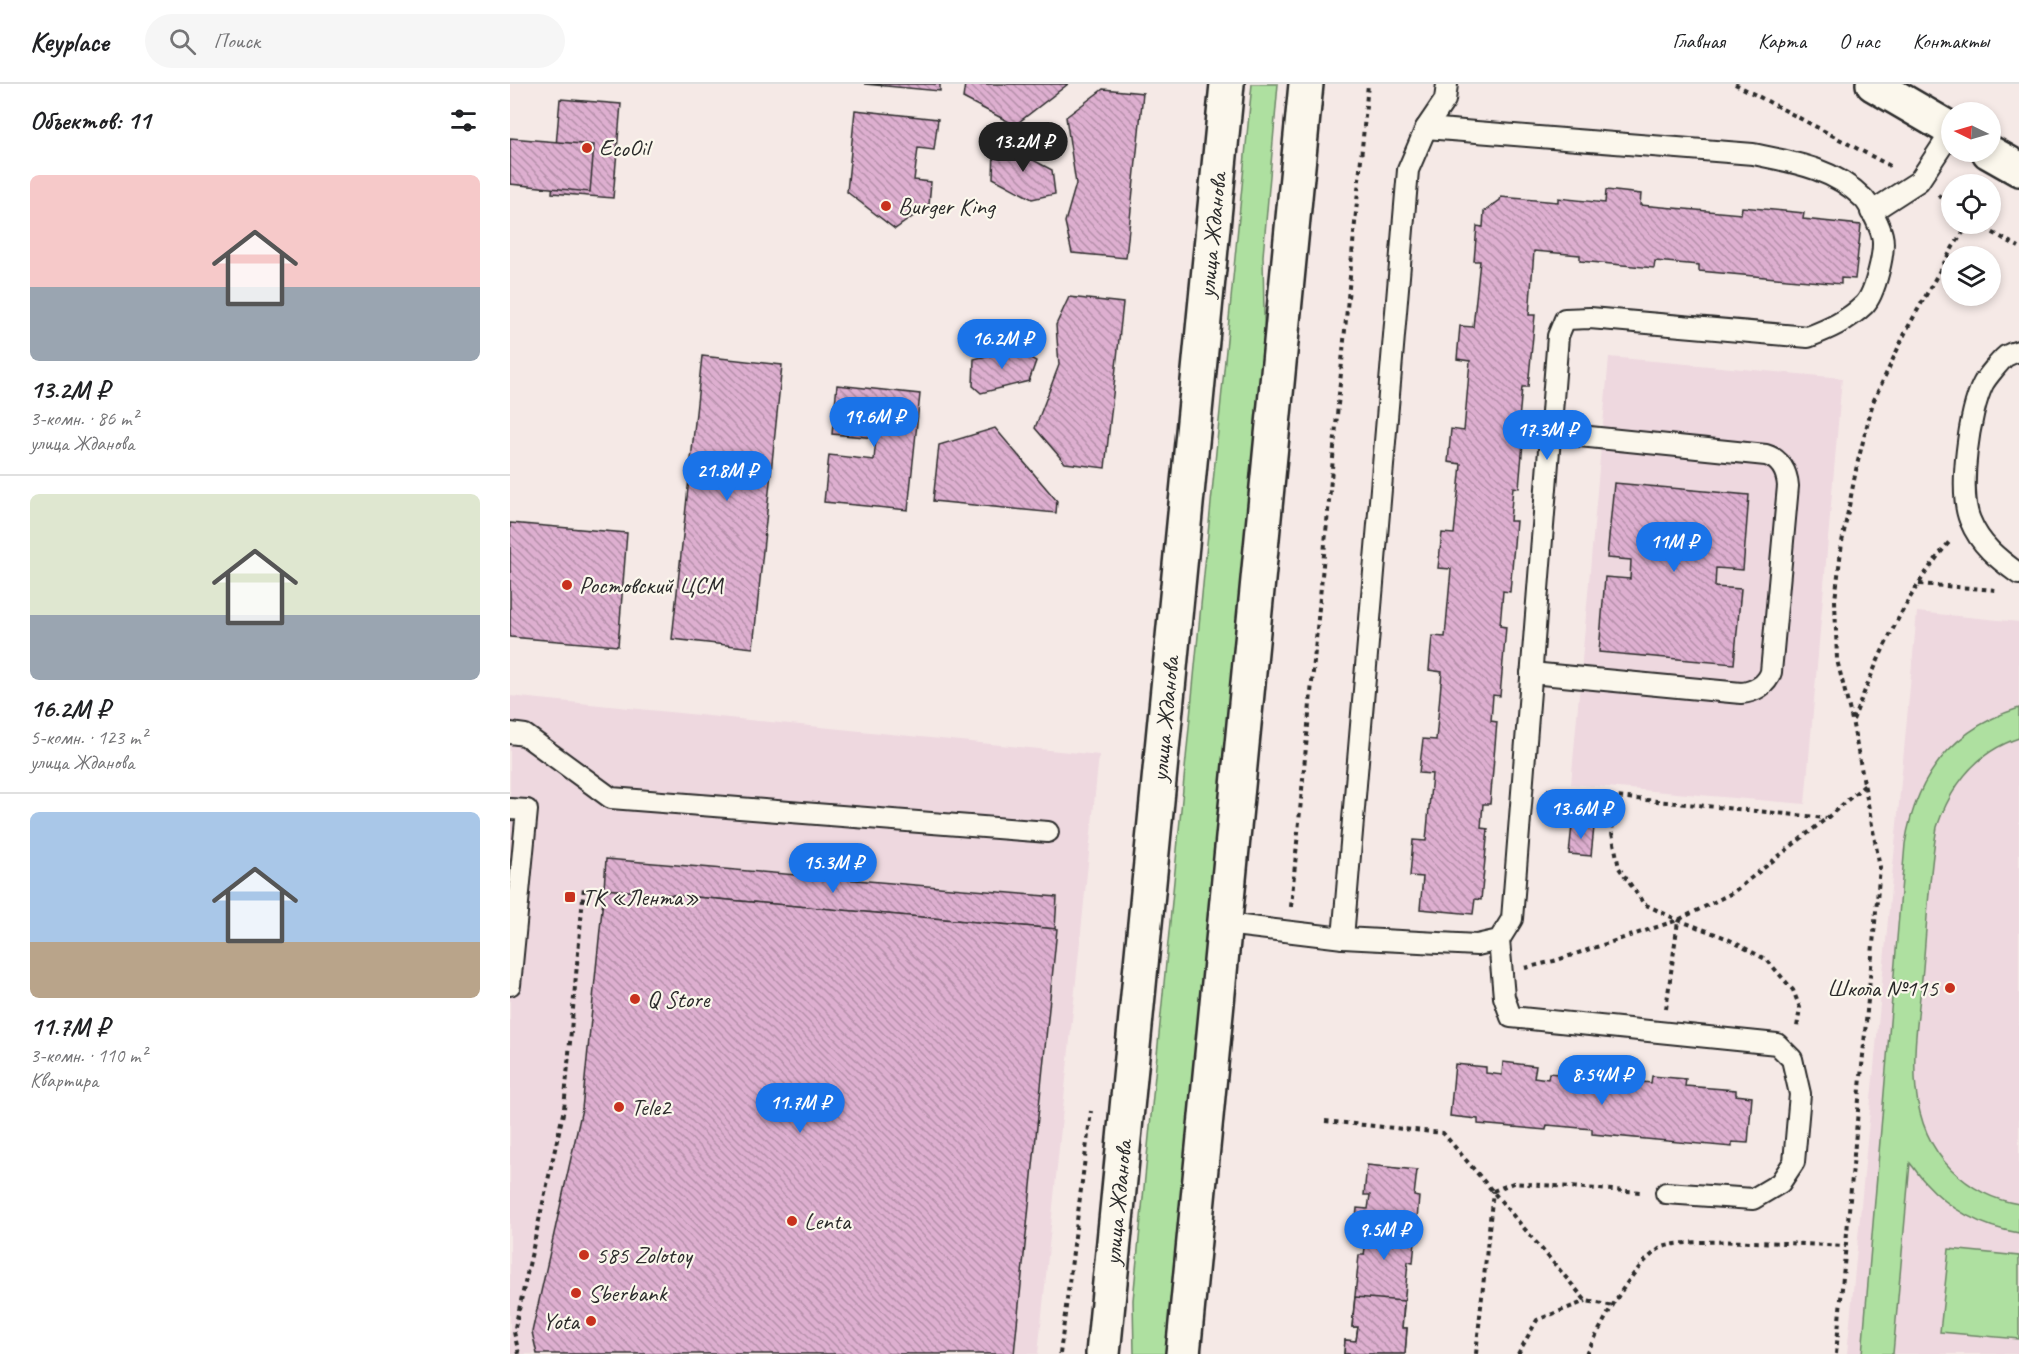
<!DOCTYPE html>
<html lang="ru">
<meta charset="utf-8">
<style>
body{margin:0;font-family:Caveat,sans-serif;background:#f6f6f6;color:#202124;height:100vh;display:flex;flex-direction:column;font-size:22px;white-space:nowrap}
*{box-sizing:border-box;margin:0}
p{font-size:20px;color:#757577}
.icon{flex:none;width:33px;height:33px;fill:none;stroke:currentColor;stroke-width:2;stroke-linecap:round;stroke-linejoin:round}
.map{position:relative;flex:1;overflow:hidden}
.panel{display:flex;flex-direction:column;background:#fff;width:510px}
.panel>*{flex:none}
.needle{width:39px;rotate:275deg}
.controls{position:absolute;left:1431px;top:18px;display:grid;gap:12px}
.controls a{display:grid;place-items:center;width:60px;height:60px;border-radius:50%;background:#fff;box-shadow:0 3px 9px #0003;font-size:30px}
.price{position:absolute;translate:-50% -51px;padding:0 14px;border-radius:21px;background:#1a73e8;color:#fff;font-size:20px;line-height:39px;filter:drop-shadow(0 2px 3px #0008)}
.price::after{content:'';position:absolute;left:50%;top:36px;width:18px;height:14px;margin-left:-9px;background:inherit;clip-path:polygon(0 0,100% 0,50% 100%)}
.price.active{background:#222;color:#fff}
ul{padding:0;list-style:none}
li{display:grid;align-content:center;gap:12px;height:318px;padding:0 30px}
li+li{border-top:2px solid #e0e0e0}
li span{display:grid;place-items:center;height:186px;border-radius:9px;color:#555}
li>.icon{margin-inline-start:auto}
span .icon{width:108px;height:108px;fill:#fffc;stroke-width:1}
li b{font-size:26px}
h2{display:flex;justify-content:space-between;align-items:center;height:72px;padding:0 30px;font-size:26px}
header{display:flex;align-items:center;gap:36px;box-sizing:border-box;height:84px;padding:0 30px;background:#fff;border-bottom:2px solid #e0e0e0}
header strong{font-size:28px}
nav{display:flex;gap:33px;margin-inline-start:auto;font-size:21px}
.search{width:420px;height:54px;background:#f6f6f6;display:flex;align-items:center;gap:15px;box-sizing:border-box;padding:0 21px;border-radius:33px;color:#757577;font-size:22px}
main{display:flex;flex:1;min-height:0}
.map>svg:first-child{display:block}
.built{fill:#eed8df}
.grass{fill:#aee0a0;stroke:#6c8666;stroke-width:1.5}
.building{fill:url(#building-back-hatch);stroke:#2b2b2b;stroke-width:1.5}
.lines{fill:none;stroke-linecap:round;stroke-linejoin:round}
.lane-casing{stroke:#2b2b2b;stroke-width:24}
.street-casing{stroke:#2b2b2b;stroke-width:38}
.secondary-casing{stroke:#2b2b2b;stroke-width:38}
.path{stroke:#2b2b2b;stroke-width:4;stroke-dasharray:4.5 4.5;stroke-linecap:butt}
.lane{stroke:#fbf7ec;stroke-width:20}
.street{stroke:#fbf7ec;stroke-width:33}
.secondary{stroke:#fbf7ec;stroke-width:33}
.poi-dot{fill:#c8321e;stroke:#fbf7ec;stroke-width:2}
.labels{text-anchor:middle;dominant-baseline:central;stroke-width:4.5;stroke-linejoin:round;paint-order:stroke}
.poi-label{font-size:24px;fill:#2b2b2b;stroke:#fbf7ec;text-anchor:start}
.street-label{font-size:24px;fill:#2b2b2b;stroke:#fbf7ec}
</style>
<header>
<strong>Keyplace</strong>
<div class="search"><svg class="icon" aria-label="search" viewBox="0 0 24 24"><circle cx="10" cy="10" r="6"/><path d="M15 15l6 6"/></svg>Поиск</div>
<nav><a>Главная</a><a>Карта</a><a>О нас</a><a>Контакты</a></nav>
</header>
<main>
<section class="panel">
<h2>Объектов: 11<svg class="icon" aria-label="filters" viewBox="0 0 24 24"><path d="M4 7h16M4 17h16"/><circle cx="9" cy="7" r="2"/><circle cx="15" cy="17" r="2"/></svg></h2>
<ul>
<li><span style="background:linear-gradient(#f6c9c9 60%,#9aa5b1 0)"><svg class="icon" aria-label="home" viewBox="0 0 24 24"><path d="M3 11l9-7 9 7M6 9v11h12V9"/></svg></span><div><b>13.2M ₽</b><p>3-комн. · 86 m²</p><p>улица Жданова</p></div></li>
<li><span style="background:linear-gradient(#dfe7d0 65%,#9aa5b1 0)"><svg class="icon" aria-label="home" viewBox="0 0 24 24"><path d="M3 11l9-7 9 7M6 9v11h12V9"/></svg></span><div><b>16.2M ₽</b><p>5-комн. · 123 m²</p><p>улица Жданова</p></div></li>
<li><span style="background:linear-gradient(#a9c7e8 70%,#b9a48a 0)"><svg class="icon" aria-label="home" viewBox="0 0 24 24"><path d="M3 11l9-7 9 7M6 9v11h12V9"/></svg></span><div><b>11.7M ₽</b><p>3-комн. · 110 m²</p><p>Квартира</p></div></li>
</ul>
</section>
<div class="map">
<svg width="1509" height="1270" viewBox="0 0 1509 1270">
<defs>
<pattern id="building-back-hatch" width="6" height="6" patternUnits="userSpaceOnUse" patternTransform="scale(1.5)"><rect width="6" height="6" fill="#deafd0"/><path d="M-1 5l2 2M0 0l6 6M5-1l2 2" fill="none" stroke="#b48fa9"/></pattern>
</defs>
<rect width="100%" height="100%" fill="#f5e9e6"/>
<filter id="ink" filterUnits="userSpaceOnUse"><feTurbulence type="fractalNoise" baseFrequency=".0167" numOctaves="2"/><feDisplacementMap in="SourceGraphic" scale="12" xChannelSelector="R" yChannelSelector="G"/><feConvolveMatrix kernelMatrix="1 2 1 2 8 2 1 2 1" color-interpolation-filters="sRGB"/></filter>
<g filter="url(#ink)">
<g class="built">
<path d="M1099,273L1332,294L1295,720L1061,700Z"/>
<path d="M1407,528L1509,538V1270H1337Z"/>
<path d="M0,612L589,671L528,1270H0Z"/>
</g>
<g class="grass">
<path d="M742,0H768L753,172L755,287L657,1270H624L623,1216Z"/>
<path d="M1509,624V654C1466,668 1441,702 1427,743C1419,790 1417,837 1413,884C1407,952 1388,1031 1441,1085C1459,1103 1483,1116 1509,1120V1149C1472,1143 1440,1126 1415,1098C1409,1092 1405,1085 1400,1079L1383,1270H1352L1395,760C1406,692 1442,645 1509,624Z"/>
<path d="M1439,1165L1509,1172V1255L1430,1248Z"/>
</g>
<g class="building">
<path d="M354,0H430V7Z"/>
<path d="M455,0H558L505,41L453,14Z"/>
<path d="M593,5L633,9L616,174L562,169L555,138L566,100L556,33Z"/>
<path d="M50,15L111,20L103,114L42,109Z"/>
<path d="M345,26L428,35L424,66L408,64L404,96L421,98L419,121L385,145L337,108Z"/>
<path d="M0,54L84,61L80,108L0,100Z"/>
<path d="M495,61L542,86L545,110L522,115L483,94L484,66Z"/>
<path d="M1096,106L1131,110L1130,121L1231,130L1232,123L1294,129L1293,135L1351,141L1345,195L1331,194V200L1189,187V181L1145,177L1144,184L1070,177V171L1024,167L1019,231H1025L1018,303H1012L1009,336H1015L1009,404L1003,403L1000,437H1006L1000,508L993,507L990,542L996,543L990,612L983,611L981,637L987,638L980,720H973L971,744L978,745L971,816L965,815L963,830L910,825L913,793L900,792L903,756L916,757L922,690L909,689L913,655L926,656L932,588L919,586L922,552L935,553L941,485L928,484L932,449L944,450L951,380L938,378L941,345L954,347L960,277L947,275L950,242L963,243L970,177H964L967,142L973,143L974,128L990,116L991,113L1048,118V114L1095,119Z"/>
<path d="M559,213L613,219L595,384L555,379L525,344L549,281L546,241Z"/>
<path d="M504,265L526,277L519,297L471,309L463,302L464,275Z"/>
<path d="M192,272L272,281L243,564L162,555Z"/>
<path d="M327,301L410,310L398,426L314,418L319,371L364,376L366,354L322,350Z"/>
<path d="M485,344L547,417L546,429L423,417L429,361Z"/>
<path d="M1104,399L1239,411L1233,486L1206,484L1205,503L1231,505L1224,580L1089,568L1095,493L1120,495L1121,476L1097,474Z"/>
<path d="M0,439L117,449L108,562L0,553Z"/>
<path d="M1062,741L1084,743L1081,772L1059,770Z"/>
<path d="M96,775L547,813L545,845L94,805Z"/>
<path d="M94,805L547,845L504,1270H27L22,1248L72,1025Z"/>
<path d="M993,978L1026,982L1024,993L1038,995L1039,989L1069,992V997L1086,999L1087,993L1141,999L1142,992L1176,995L1175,1002L1226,1006V1011L1242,1013L1238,1059L1222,1058V1063L1082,1050V1045L1037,1041L1036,1046L968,1040V1035L940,1032L945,980L976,983V989L992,991Z"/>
<path d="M857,1081L907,1086L904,1112L909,1113L903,1179L898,1178L892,1244H897L895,1270H834L835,1256L846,1257L848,1243H842L849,1171H854L856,1156L844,1155L847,1124L858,1125L860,1111H854Z"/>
<path d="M845,1213L894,1217L892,1244H897L895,1270H834L835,1256L846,1257L848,1243H842Z"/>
</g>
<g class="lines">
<g class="lane-casing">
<g id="lane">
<path d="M1361,128L1409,97L1442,47"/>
<path d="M1509,267C1505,268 1500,270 1496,272C1491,276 1476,294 1473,300C1459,328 1448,408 1460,436C1470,461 1488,475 1509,490"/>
<path d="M1021,589L1231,609C1244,608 1257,601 1261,588L1278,402C1277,388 1270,375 1256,371L1040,349"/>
<path d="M0,649L15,651L101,714L538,748"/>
<path d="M0,725L17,726L0,901"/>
<path d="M715,840L833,854L967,861L989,856L1002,835L1048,252L1055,235L1080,234L1298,253C1319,245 1337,237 1354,221C1365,210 1376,166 1372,151C1370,143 1359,119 1353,114C1323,84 1282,78 1243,70L916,44"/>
<path d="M833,854L898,86L916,44L935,16L937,0"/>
<path d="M989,856L994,913L1001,933L1267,960L1282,975L1290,1010L1284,1078L1270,1099L1243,1115L1156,1109"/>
</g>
</g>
<g class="street-casing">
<g id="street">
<path id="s1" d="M593,1270L717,0"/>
<path d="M673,1270L796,0"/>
</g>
</g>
<g class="secondary-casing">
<g id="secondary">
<path d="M1363,0L1442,46"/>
<path d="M1479,68L1509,85"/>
</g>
</g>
<g class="path">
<path d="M1225,0L1384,84"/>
<path d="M1428,111L1442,121"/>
<path d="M1467,140L1509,163"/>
<path d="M1409,500L1486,506"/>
<path d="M1343,636C1368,573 1396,508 1441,456"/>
<path d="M1037,706L1316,734"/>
<path d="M1105,713L1102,749L1109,784L1134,820L1168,836L1216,854L1257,876L1283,906L1290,924L1287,943"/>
<path d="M781,823L858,0"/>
<path d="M1015,884L1044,877L1168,836L1222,809L1317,734L1355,701"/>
<path d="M1156,925L1168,837"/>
<path d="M815,1037L933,1049L1076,1217L1104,1222"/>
<path d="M983,1107L1003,1099L1131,1108"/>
<path d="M9,1270L4,1248L54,1025L74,802"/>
<path d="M550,1270L581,1027"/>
<path d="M966,1270L983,1107"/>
<path d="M1008,1270L1027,1236L1076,1217"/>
<path d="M1076,1270C1096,1235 1115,1190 1149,1165C1169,1151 1305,1161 1336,1162"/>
<path d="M1326,1270L1370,783L1342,636L1327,576L1325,516L1332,458L1347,381L1363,318L1397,245L1443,163L1459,140"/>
</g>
<use href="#lane" class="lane"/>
<use href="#street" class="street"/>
<use href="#secondary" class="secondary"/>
</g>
</g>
<g class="poi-dot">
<circle cx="77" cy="64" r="6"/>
<circle cx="376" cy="122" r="6"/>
<circle cx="57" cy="501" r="6"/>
<rect x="54" y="807" width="12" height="12" rx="3"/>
<circle cx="1440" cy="904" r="6"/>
<circle cx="125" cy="915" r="6"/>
<circle cx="109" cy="1023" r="6"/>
<circle cx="282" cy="1137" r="6"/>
<circle cx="74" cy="1171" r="6"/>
<circle cx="66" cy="1209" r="6"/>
<circle cx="81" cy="1237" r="6"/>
</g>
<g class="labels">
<g class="poi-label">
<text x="89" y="64">EcoOil</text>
<text x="388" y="122">Burger King</text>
<text x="69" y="501">Ростовский ЦСМ</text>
<text x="72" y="813">ТК «Лента»</text>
<text x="1428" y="904" text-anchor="end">Школа №115</text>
<text x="137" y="915">Q Store</text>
<text x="121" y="1023">Tele2</text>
<text x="294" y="1137">Lenta</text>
<text x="86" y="1171">585 Zolotoy</text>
<text x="78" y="1209">Sberbank</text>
<text x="69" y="1237" text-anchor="end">Yota</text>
</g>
<g class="street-label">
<text stroke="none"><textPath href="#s1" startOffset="1124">улица Жданова</textPath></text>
<text stroke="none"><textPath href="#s1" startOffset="638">улица Жданова</textPath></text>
<text stroke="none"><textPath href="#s1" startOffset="152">улица Жданова</textPath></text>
</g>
</g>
</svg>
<div class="controls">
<a><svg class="needle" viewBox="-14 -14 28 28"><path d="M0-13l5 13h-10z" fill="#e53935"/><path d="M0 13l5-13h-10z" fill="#757577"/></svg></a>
<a><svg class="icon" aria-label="locate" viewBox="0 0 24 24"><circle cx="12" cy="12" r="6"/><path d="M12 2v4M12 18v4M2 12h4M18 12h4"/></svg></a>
<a><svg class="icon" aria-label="layers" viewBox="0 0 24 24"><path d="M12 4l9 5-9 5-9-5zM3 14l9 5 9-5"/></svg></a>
</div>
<b class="price active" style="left:513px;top:89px">13.2M ₽</b>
<b class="price" style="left:492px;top:286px">16.2M ₽</b>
<b class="price" style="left:364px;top:364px">19.6M ₽</b>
<b class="price" style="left:1037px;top:377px">17.3M ₽</b>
<b class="price" style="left:217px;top:418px">21.8M ₽</b>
<b class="price" style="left:1164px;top:489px">11M ₽</b>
<b class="price" style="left:1071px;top:756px">13.6M ₽</b>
<b class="price" style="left:323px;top:810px">15.3M ₽</b>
<b class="price" style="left:1092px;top:1022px">8.54M ₽</b>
<b class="price" style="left:290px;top:1050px">11.7M ₽</b>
<b class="price" style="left:874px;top:1177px">9.5M ₽</b>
</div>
</main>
